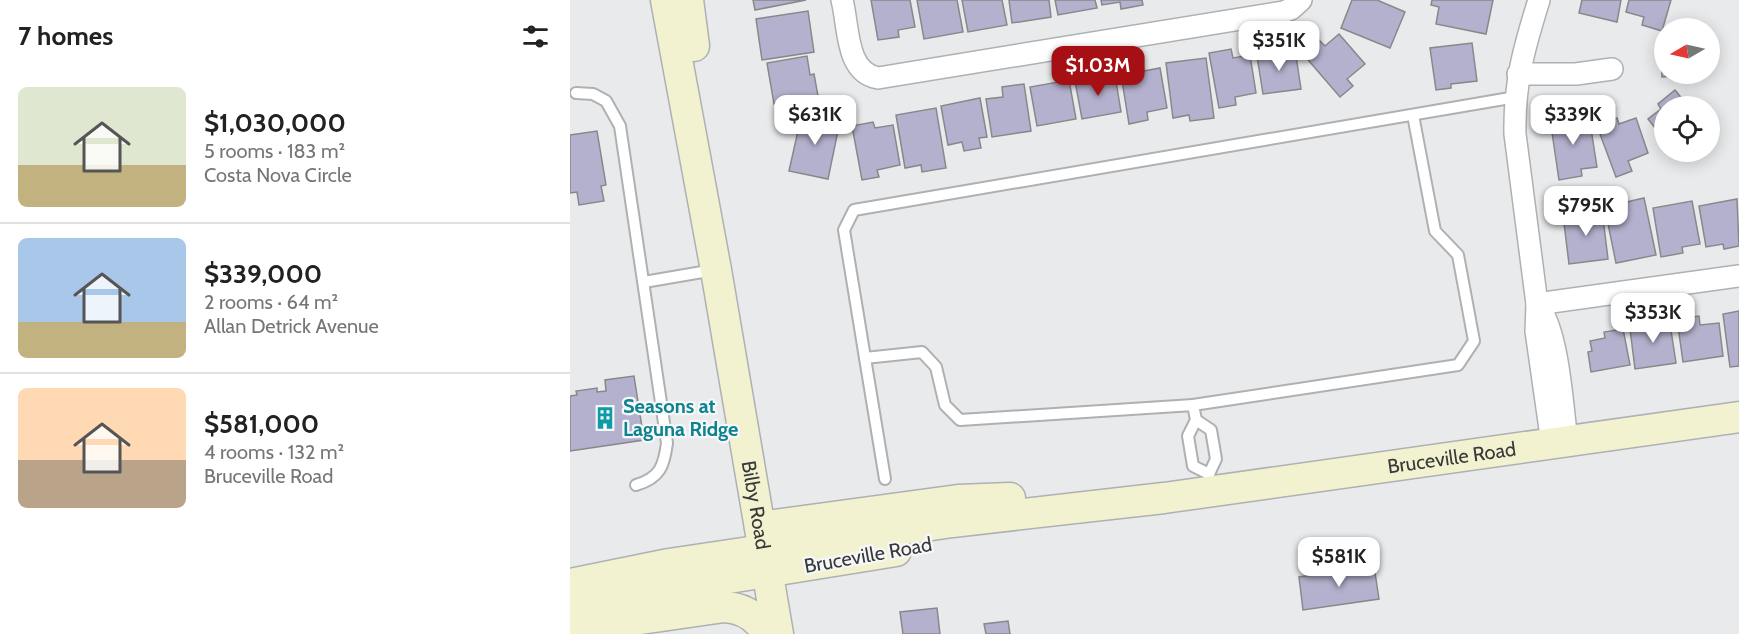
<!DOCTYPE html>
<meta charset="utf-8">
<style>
body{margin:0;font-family:Cabin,sans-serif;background:#f6f6f6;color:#222;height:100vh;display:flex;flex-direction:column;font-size:22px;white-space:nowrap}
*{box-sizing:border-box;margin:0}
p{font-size:20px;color:#767676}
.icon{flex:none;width:33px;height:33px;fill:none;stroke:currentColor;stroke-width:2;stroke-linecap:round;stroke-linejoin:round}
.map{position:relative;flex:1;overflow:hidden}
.sheet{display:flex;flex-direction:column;background:#fff;width:570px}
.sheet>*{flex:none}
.needle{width:39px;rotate:261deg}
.controls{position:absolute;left:1084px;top:18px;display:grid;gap:12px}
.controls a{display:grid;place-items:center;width:66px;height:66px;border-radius:50%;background:#fff;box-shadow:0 3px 15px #0003;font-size:30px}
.price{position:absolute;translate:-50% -51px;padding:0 14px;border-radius:12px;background:#fff;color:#222;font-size:20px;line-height:39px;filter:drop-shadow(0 2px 3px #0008)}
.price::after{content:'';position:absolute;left:50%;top:36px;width:18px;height:14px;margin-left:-9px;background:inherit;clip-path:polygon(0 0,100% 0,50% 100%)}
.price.current{background:#a61014;color:#fff}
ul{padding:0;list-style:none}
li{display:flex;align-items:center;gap:18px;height:150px;padding:0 18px}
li+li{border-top:2px solid #e0e0e0}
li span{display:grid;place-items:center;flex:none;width:168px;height:120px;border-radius:9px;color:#555}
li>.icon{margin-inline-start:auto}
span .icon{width:72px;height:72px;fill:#fffc;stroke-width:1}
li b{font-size:26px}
h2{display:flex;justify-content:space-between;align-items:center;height:72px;padding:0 18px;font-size:26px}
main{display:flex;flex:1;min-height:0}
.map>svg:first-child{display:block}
.building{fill:#b4b1ce;stroke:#88888a;stroke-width:1.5}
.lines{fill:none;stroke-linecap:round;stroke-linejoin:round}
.lane-casing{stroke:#afb0b2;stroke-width:14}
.street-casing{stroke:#afb0b2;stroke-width:24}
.secondary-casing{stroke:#afb0b2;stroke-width:33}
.lane{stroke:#fff;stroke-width:10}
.street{stroke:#fff;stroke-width:21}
.secondary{stroke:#f2f2d1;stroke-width:30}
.labels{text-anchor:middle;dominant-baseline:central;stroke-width:4.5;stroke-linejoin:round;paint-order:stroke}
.culture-label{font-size:20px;font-weight:bold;fill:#0d838f;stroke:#f6f7f9;text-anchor:start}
.street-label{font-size:20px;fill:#383939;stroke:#f6f7f9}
</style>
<main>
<section class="sheet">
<h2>7 homes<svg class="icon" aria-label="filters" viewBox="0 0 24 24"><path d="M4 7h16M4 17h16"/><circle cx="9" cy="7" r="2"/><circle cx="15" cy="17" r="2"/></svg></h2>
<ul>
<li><span style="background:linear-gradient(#dfe7d0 65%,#c2b280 0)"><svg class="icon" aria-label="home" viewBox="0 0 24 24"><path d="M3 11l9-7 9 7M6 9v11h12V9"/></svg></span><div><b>$1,030,000</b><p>5 rooms · 183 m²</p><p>Costa Nova Circle</p></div></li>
<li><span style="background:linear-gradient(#a9c7e8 70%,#c2b280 0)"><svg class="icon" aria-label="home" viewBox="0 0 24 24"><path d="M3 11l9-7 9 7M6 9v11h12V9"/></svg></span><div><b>$339,000</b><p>2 rooms · 64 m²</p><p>Allan Detrick Avenue</p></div></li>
<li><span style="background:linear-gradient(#ffd9b3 60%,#b9a48a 0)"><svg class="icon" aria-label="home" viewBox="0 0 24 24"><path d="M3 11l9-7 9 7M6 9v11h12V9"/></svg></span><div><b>$581,000</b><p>4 rooms · 132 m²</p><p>Bruceville Road</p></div></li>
</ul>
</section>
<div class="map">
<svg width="1169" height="634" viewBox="0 0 1169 634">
<rect width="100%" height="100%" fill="#e9eaec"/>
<g class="building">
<path d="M183,0H236L185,10Z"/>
<path d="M301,0H340L345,27L328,30L329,37L308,40Z"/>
<path d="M347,0H387L393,32L354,39Z"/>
<path d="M392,0H432L437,25L398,32Z"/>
<path d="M439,0H479L481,17L442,23Z"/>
<path d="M485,0H525L527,8L488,15Z"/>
<path d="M531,0H572L573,5L551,9L550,2L532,5Z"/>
<path d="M782,0H807L835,12L820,48L771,28Z"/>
<path d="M862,0H923L916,34L866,24L869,7L861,5Z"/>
<path d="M1012,0H1051L1047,22L1009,13Z"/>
<path d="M1059,0H1101L1092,31L1072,25L1074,17L1056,12Z"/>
<path d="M238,11L244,52L192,60L186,19Z"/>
<path d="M769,34L795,64L777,79L783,86L770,97L733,54L749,40L755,46Z"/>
<path d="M1095,38V74H1133L1092,77L1091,39Z"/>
<path d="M902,43L907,81L881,84V88L866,90L860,48Z"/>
<path d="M661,49L663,58L680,55L686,93L665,97L666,105L649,108L639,53Z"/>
<path d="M725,49L731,89L693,94L687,56Z"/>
<path d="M237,56L240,75L244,74L248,96L204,104L197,63Z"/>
<path d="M636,58L644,118L620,121L619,115L603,118L596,63Z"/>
<path d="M573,65L574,71L590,68L597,108L577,112L578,120L559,124L550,68Z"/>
<path d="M545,75L551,112L512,119L505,81Z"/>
<path d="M499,80L506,119L467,126L460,87Z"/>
<path d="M454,84L461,131L422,137L416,99L433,97L432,87Z"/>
<path d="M1105,90L1118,106H1095V141L1078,119L1091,109L1088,104Z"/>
<path d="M410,98L417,137L409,138L411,148L394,151L392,142L378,145L371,106Z"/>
<path d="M366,108L376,168L352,172L351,165L335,168L326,115Z"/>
<path d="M232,113L270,121L258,179L219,171Z"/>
<path d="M1019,116L1027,167L1011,169L1012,176L989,180L980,119Z"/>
<path d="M1047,118L1049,124L1066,118L1078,153L1058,161L1062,171L1046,177L1027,126Z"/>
<path d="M303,122L305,128L323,125L330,165L307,170L309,177L292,180L282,126Z"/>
<path d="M27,131L36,185L31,186L34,201L9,205L7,192L0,193V135Z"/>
<path d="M1074,198L1086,255L1046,263L1036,214L1054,210L1052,203Z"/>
<path d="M1167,199L1169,246L1154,249L1153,244L1136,247L1129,206Z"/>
<path d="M1122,201L1130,244L1112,247L1113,253L1091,257L1083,208Z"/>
<path d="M1032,210L1038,259L999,264L993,215Z"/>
<path d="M1169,311V366L1160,367L1153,314Z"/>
<path d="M1129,316L1130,325L1149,323L1153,356L1113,362L1107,319Z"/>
<path d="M1099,317L1106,363L1065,369L1060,329L1079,326V320Z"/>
<path d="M1053,329L1060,365L1021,372L1018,352L1022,351L1020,341L1035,338L1034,332Z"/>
<path d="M64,376L74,440L0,451V396L7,395L6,391L27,388V392L36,391L35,380Z"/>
<path d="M804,566L809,599L733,610L729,577Z"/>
<path d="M367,608L370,634H333L330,612Z"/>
<path d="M438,621L440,634H416L414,624Z"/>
</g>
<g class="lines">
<g class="lane-casing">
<g id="lane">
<path d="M6,93L23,94L36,101L50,126L97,443C94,466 90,478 66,485"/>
<path d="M74,282L144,270"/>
<path d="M295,358L315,479"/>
<path d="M623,405L888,365L904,341L888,255L865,231L843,115"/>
<path d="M626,420L623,405L390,420L375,405L366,367L352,352L295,358L274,230L284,210L946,97"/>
<path d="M639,474L623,466L618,436L626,420L641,430L646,459L639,474L641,490"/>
</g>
</g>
<g class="street-casing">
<g id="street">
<path d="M272,0C279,26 275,72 308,78L713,12L721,9L731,0"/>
<path d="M969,0C954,48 944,83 945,134L967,304L966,331L982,443"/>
<path d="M948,74H1006L1042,69"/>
<path d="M967,304L1169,276"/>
<path d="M968,305C989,334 992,404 997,441"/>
</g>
</g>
<g class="secondary-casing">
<g id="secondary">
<path id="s1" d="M96,0L146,270L208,634"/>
<path d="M118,0L124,46"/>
<path d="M190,527L388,500L440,498"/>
<path id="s2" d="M0,584L99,564L382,522L594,498L1169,417"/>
<path d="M3,603L326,551"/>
<path d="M0,629L154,607C174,608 188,617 197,634"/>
</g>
</g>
<use href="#lane" class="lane"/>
<use href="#street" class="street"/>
<use href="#secondary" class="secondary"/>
</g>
<defs>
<g id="building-bare" transform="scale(1.8)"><path d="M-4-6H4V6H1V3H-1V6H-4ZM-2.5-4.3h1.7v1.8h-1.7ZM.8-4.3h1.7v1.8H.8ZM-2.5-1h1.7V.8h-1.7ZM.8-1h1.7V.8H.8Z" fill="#0f9aa8" stroke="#f6f7f9" stroke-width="2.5" paint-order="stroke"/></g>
</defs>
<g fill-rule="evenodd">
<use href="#building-bare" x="35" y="418"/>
</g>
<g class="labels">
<g class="culture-label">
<text x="53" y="406">Seasons at<tspan x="53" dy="23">Laguna Ridge</tspan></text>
</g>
<g class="street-label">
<text stroke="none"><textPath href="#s2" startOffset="891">Bruceville Road</textPath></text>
<text stroke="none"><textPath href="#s1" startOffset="513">Bilby Road</textPath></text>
<text transform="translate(298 555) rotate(-10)">Bruceville Road</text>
</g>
</g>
</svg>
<div class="controls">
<a><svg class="needle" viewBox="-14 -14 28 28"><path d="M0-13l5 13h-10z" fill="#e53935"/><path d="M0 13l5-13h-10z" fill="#767676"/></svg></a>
<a><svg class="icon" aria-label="locate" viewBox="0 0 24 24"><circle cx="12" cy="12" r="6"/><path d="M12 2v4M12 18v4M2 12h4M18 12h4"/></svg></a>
</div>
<b class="price" style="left:709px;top:72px">$351K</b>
<b class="price current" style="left:528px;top:97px">$1.03M</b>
<b class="price" style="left:245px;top:146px">$631K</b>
<b class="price" style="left:1003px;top:146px">$339K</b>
<b class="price" style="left:1016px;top:237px">$795K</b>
<b class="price" style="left:1083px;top:344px">$353K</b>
<b class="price" style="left:769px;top:588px">$581K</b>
</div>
</main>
